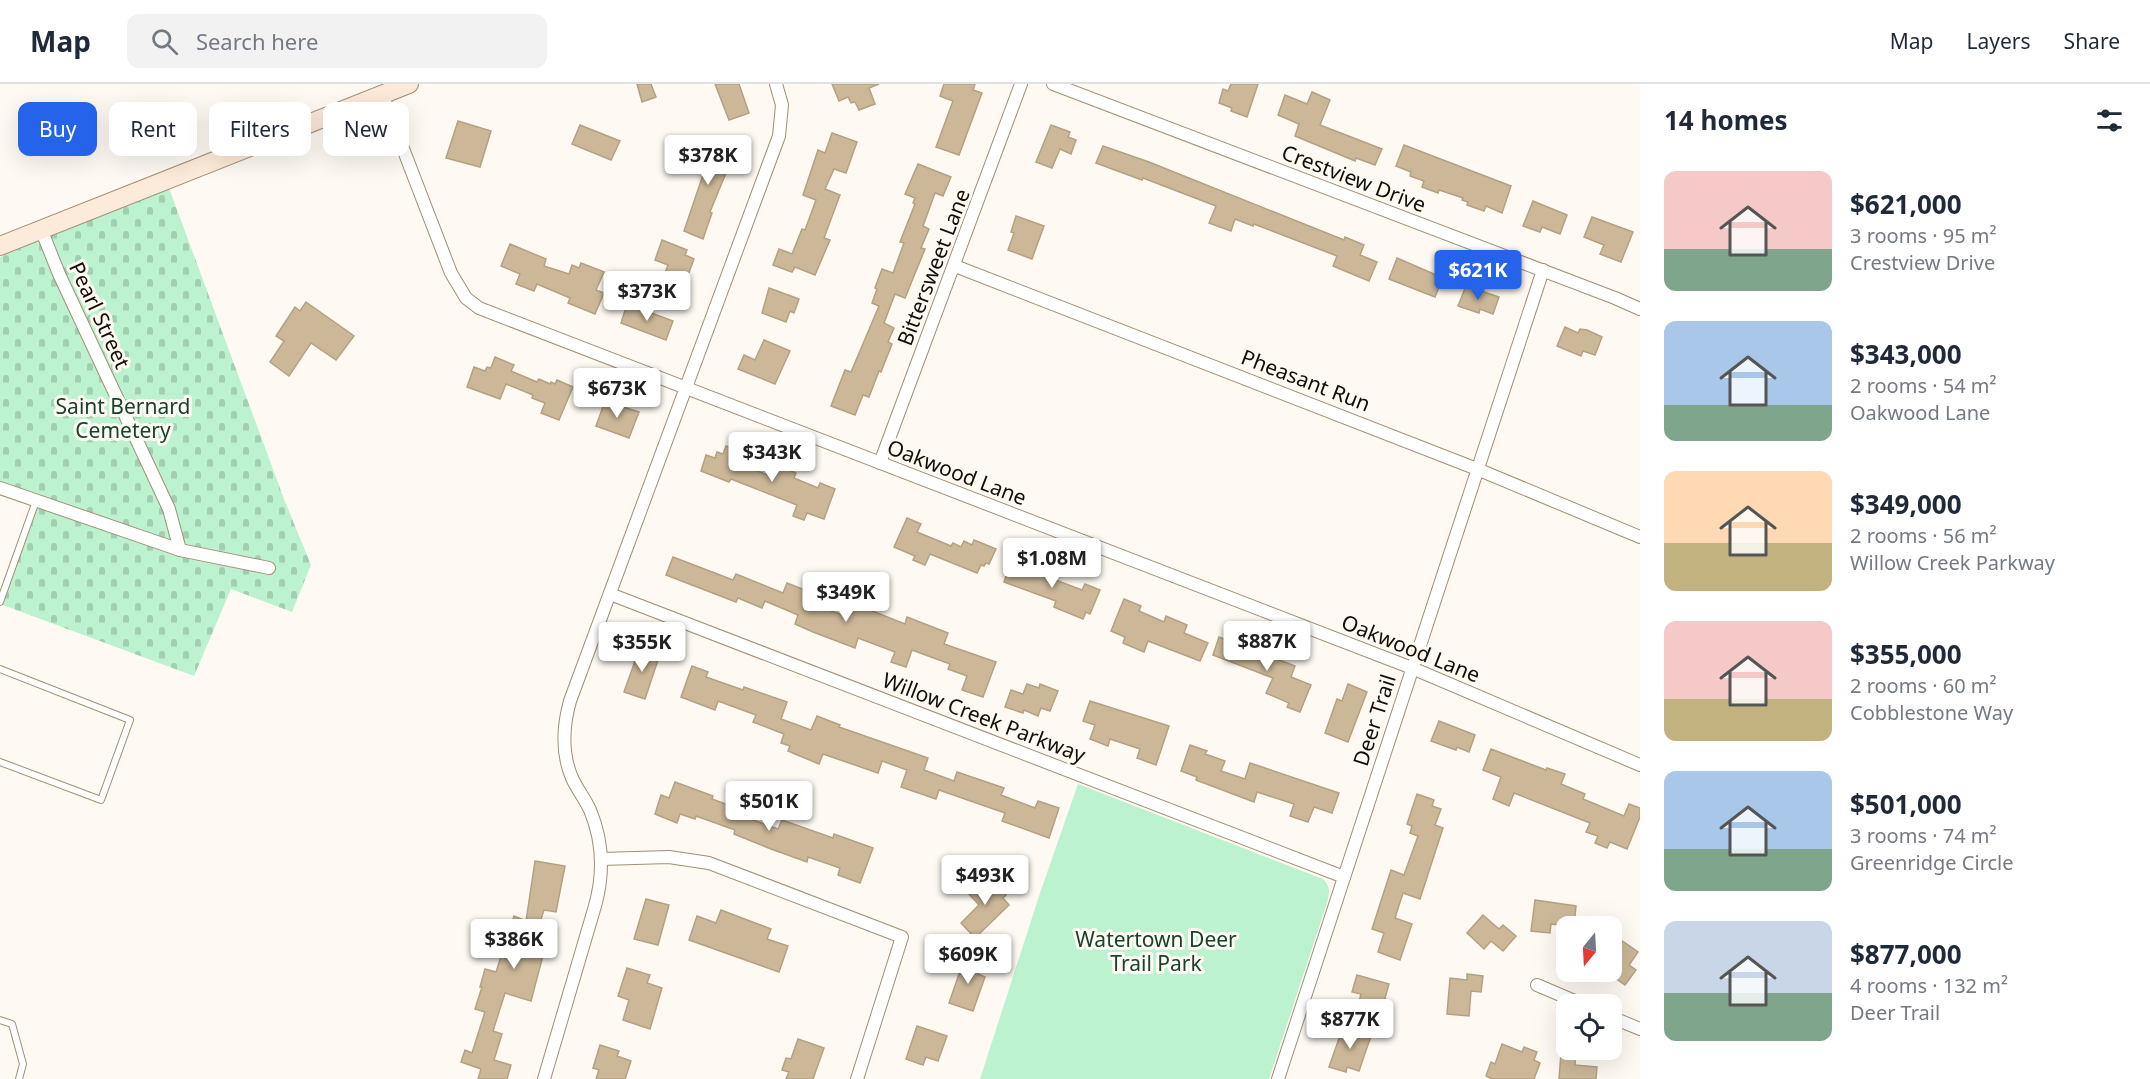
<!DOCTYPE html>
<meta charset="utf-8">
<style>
body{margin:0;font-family:"Noto Sans",sans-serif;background:#f2f2f3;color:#1f2937;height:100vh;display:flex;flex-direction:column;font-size:22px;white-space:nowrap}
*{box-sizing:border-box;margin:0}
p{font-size:20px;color:#747a83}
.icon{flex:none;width:33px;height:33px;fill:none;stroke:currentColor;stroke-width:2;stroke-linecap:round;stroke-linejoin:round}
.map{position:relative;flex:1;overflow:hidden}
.panel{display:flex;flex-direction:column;background:#fff;width:510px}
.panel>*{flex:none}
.hud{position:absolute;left:18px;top:18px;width:570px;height:54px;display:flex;gap:12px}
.needle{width:39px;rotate:198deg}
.buttons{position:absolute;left:1556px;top:832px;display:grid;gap:12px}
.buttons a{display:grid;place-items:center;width:66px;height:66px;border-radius:12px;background:#fff;box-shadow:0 6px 24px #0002;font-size:30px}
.price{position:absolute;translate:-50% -51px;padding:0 14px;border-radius:6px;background:#fff;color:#222;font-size:20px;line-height:39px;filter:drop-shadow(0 2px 3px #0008)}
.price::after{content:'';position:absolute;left:50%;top:36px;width:18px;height:14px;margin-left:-9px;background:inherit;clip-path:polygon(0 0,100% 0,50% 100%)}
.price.on{background:#2563eb;color:#fff}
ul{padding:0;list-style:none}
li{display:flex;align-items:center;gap:18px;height:150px;padding:0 24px}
li span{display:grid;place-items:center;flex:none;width:168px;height:120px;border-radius:12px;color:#555}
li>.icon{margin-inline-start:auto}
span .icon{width:72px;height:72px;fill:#fffc;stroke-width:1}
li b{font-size:26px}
h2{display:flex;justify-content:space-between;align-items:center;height:72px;padding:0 24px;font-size:26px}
.tag{padding:0 21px;border-radius:12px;background:#fff;box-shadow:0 6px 24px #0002;font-size:21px;line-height:54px}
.tag.on{background:#2563eb;color:#fff}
header{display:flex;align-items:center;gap:36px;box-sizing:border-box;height:84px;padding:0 30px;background:#fff;border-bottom:2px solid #e0e1e3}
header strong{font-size:28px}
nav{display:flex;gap:33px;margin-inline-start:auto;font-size:21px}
.search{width:420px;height:54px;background:#f2f2f3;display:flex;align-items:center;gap:15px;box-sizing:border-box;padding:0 21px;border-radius:12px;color:#747a83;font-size:22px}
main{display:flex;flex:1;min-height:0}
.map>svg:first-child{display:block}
.cemetery{fill:url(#cemetery-stones)}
.park{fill:#bdf2d1}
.building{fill:#ccb899;stroke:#b4a182;stroke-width:1.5}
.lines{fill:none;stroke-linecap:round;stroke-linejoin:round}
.service-casing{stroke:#a28f71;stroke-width:8}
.minor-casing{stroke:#a28f71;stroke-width:14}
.secondary-casing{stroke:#a28f71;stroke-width:20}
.service{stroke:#fff;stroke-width:6}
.minor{stroke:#fff;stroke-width:12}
.secondary{stroke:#fceada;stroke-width:18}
.labels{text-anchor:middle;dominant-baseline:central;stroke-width:6;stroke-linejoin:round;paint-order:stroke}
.street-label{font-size:21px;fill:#140d03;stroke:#fefaf3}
.park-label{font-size:21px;fill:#17422b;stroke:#fefaf3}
</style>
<header>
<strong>Map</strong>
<div class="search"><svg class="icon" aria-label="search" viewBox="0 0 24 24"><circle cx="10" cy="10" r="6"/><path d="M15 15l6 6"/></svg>Search here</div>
<nav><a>Map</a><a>Layers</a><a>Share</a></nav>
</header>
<main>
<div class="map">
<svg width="1640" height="995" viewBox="0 0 1640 995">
<defs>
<pattern id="cemetery-stones" width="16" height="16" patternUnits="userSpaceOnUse" patternTransform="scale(1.5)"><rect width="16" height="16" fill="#bdf2d1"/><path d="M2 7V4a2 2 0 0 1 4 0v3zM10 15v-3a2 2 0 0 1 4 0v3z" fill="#a2ceb2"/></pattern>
</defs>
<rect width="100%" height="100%" fill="#fefaf3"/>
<path class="cemetery" d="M169,104L284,415L311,481L292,528L231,505L194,592L0,520L36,423L0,410V173Z"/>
<path class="park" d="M1078,700L1323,795C1332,804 1329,811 1326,822L1269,995H980L1040,809Z"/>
<g class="building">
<path d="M637,0H651L656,13L642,18Z"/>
<path d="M715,0H739L749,29L729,36Z"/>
<path d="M832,0H879L869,4L875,20L859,26L855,18L851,19L848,13L839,17Z"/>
<path d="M944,0H975L973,6L982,9L959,71L936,63L953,17L940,12Z"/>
<path d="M1231,0H1258L1247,33L1231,27L1232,24L1219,19L1223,5L1228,7Z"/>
<path d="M1312,8L1330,16L1320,41L1382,65L1375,81L1356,74L1355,77L1295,52L1299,40L1278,31L1285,11L1307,20Z"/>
<path d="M458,37L491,47L480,83L446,74Z"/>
<path d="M580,41L620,57L611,76L572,60Z"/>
<path d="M1051,41L1070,48L1068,53L1076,56L1071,70L1060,65L1052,84L1036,78Z"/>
<path d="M832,49L857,58L846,89L834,85L825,105L840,111L824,154L830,156L815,191L795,183L792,188L773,181L779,165L792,170L802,145L805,146L816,116L803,111L818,66L825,69Z"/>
<path d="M703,54L735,67L710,128L712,129L703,155L684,147L708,76L696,71Z"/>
<path d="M1404,61L1511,102L1502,129L1486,122L1484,127L1467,121L1468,118L1462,116L1463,114L1439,106L1438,109L1422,103L1424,97L1410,92L1411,88L1396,82Z"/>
<path d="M1103,62L1149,78L1344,156L1345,153L1364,161L1360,171L1377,178L1369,197L1333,182L1337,172L1254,140L1253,142L1235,135L1231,147L1209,139L1216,122L1143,94L1142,96L1096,79Z"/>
<path d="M918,80L951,93L943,112L935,109L923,142L929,145L921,164L925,165L905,214L895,210L884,239L894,244L888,258L892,260L881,288L879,287L869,313L863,311L855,331L831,322L845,286L851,288L879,222L872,219L877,205L875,204L882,185L893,189L904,159L900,158L915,120L913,119L915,114L905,110Z"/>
<path d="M1533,117L1567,131L1560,150L1542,143L1540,148L1523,142Z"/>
<path d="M1016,132L1044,142L1032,175L1008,166L1014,149L1011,148Z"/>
<path d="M1592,133L1633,148L1621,178L1600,170L1604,161L1584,153Z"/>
<path d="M662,156L687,166L685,171L694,175L682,207L661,199L668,181L655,176Z"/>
<path d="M510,160L546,175L544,182L569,190L572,181L579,184L581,179L604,188L596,206L604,209L595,230L568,219L570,214L537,200L534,207L516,200L520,190L501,182Z"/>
<path d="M1397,174L1443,194L1435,213L1389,195Z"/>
<path d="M1466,202L1499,213L1493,230L1480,225L1479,229L1458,222Z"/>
<path d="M769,204L799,215L794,229L790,227L786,238L762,229Z"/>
<path d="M306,218L354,252L336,276L311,259L289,292L270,278L284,257L276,252L295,223L300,227Z"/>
<path d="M627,220L673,237L666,256L621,239Z"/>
<path d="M1565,243L1578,249L1580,245L1587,246L1602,253L1595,271L1583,267L1581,272L1557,262Z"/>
<path d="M764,256L790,267L775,300L738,285L744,271L755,276Z"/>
<path d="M495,273L514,281L511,287L537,298L539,295L550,300L551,298L555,300L557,296L573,303L559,336L541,329L545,319L532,314L533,311L506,300L500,315L467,303L474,283L485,287L487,283L491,284Z"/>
<path d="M605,317L639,328L629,354L596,342Z"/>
<path d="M726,362L742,368L737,379L770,392L774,380L796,389L794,394L818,404L820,399L835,405L824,435L807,429L804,436L793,432L797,421L731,395L729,398L701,387L706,371L715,374L717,368L723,370Z"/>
<path d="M907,434L921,440L917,448L951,462L953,459L961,463L964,457L972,461L974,456L996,465L989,480L986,479L984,482L981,481L977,489L930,470L925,481L913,476L915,472L894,463Z"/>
<path d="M673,473L733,496L736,490L783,509L787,499L825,514L821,523L847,533L852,519L905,540L907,533L948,549L944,560L996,578L983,613L962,606L967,592L948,585L950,580L912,566L906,583L891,578L895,568L858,554L855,564L813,548L795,540L798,531L765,517L762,524L738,514L736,518L666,491Z"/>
<path d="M1020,476L1048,486L1045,492L1082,506L1085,500L1100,506L1090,530L1086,528L1083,535L1054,523L1056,517L1004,498L1011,478L1019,480Z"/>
<path d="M1124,515L1141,522L1139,527L1164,538L1166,532L1187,541L1184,549L1208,559L1200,577L1148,557L1144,568L1123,559L1125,553L1111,547Z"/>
<path d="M1219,553L1295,582L1291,593L1311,601L1300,628L1287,623L1289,619L1266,609L1273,594L1213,571Z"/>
<path d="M640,563L660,570L645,615L624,608Z"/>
<path d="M692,582L708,588L706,593L743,606L744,603L787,618L781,635L811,646L817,632L840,641L839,643L928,674L924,686L954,697L957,688L1004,704L1001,711L1035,724L1038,717L1059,724L1049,754L1002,737L1005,729L939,706L936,715L901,703L907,686L882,677L878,689L823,670L819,680L788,667L790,662L781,659L784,650L753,638L756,631L718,617L715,626L681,613Z"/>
<path d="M1027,600L1039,604L1040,600L1058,607L1050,627L1041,624L1038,632L1024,626L1023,629L1005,623L1011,606L1023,610Z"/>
<path d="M1348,600L1367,608L1348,658L1325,649L1337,615L1342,617Z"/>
<path d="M1090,617L1169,642L1156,681L1137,674L1140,665L1110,655L1108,662L1090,655L1095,641L1083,637Z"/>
<path d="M1439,637L1475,651L1469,668L1457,663L1456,666L1431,657Z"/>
<path d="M1190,661L1207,667L1205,670L1225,677L1221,687L1245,695L1250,679L1339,709L1332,729L1314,723L1308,738L1290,732L1294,720L1257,708L1254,718L1196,696L1197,693L1181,687Z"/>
<path d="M1491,665L1546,686L1547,684L1565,690L1561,700L1585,710L1583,715L1624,732L1629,720L1640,724V733L1627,765L1610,758L1607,764L1595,759L1598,752L1586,748L1590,739L1514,709L1509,722L1493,715L1501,693L1483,686Z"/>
<path d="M675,698L713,712L712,715L755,731L753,736L778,745L782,736L833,754L834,750L873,764L860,799L838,791L840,784L808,773L807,778L771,765L734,750L735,746L696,732L695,735L680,730L677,739L655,730L661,711L669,714Z"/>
<path d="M1417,710L1434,716L1432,722L1441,725L1435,741L1443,744L1420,815L1403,809L1395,834L1412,840L1400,876L1378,868L1384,849L1372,845L1391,786L1404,791L1418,752L1410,749L1412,742L1407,740Z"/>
<path d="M535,777L565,782L556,828L544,826L533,860L545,864L531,917L505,909L493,947L502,950L494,976L511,981L507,995H478L481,985L461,978L465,966L472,969L485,928L475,925L482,903H480L485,885L496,888L514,832L526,837Z"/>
<path d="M987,791L1006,811L1003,814L1009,821L975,854L961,839L979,821L968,809Z"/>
<path d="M646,815L669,821L658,861L634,855Z"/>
<path d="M1535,816L1576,822L1574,843L1551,840L1550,849L1531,847Z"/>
<path d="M721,826L771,845L767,855L788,862L779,888L689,856L697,832L716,839Z"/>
<path d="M1483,831L1499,845L1503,841L1516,852L1503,867L1491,857L1484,865L1467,849Z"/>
<path d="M1611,849L1638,868L1629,881L1636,886L1625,901L1608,889L1611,888Z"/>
<path d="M965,873L982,877L978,890L985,893L973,927L949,919Z"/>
<path d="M627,884L650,891L647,899L662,904L650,945L623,936L629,916L618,912Z"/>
<path d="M1467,890L1483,892L1481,908L1471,907L1469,932L1447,930L1450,894L1467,896Z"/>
<path d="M1357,891L1389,900L1381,928L1358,922L1361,910L1352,908Z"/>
<path d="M917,942L947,952L938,977L926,973L923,981L906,975Z"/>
<path d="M1343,943L1371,952L1359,987L1347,983L1346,988L1329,983Z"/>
<path d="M798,955L824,964L813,995H786L789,988L782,986L786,974L791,975Z"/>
<path d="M1502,960L1522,968L1524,963L1537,968L1534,976L1540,979L1534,995H1492L1486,992L1491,978L1495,980Z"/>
<path d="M600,961L619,967L617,972L631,977L625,995H596L599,986L593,984Z"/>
<path d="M1561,969L1576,970L1575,981L1597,983L1596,995H1559Z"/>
</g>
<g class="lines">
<g class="service-casing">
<g id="service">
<path d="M0,518L36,417"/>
<path d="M0,585L130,636L101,716L0,678"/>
<path d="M0,936L12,940L23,980L19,995"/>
</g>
</g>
<g class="minor-casing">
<g id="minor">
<path d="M1053,0L1615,214L1640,225"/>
<path d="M382,10L451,189L466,214L479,224L1412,584L1640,681"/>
<path d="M41,145L59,190L169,425L180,466"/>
<path d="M955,182L1477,385L1640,453"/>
<path d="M880,379L1021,0"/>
<path d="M0,404L180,466L269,484"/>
<path d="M610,510L1344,793"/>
<path d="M601,775L669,773L709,779L902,853L857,995"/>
<path d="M1537,901L1584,921"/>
<path d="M1611,933L1640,945"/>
<path d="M544,995L595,822C604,790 603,757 590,726C585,715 577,705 572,694C561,668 563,642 570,617L779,52L782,21L776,0"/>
<path d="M1278,995L1543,186"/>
</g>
</g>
<g class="secondary-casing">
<path id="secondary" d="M0,162L409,0"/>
</g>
<use href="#service" class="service"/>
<use href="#minor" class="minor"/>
<use href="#secondary" class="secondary"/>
</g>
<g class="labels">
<g class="street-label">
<text transform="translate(1354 94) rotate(21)">Crestview Drive</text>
<text transform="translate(933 183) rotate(-69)">Bittersweet Lane</text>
<text transform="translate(100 231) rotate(65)">Pearl Street</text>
<text transform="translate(1306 296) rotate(21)">Pheasant Run</text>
<text transform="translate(957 388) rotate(21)">Oakwood Lane</text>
<text transform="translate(1411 564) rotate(22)">Oakwood Lane</text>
<text transform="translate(984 633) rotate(21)">Willow Creek Parkway</text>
<text transform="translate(1374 636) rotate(-72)">Deer Trail</text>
</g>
<g class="park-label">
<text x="123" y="322">Saint Bernard<tspan x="123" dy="24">Cemetery</tspan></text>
<text x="1156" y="855">Watertown Deer<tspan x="1156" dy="24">Trail Park</tspan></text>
</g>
</g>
</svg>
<div class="buttons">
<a><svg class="needle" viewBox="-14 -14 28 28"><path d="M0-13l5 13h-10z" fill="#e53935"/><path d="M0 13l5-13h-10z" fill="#747a83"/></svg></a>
<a><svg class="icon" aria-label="locate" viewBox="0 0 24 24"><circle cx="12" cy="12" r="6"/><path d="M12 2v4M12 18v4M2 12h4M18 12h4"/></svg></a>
</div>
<b class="price" style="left:708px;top:102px">$378K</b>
<b class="price on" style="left:1478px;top:217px">$621K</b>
<b class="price" style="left:647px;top:238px">$373K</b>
<b class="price" style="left:617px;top:335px">$673K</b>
<b class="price" style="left:772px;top:399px">$343K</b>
<b class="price" style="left:1052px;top:505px">$1.08M</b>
<b class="price" style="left:846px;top:539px">$349K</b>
<b class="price" style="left:1267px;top:588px">$887K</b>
<b class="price" style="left:642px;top:589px">$355K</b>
<b class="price" style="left:769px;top:748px">$501K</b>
<b class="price" style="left:985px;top:822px">$493K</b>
<b class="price" style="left:514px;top:886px">$386K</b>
<b class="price" style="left:968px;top:901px">$609K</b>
<b class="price" style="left:1350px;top:966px">$877K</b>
<div class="hud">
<a class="tag on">Buy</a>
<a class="tag">Rent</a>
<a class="tag">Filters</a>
<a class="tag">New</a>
</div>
</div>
<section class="panel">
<h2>14 homes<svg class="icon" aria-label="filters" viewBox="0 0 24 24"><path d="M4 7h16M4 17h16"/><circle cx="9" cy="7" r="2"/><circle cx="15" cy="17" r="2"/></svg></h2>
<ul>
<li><span style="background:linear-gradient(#f6c9c9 65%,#7fa58c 0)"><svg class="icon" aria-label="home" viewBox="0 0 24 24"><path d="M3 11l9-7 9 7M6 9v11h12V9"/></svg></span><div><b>$621,000</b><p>3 rooms · 95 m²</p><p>Crestview Drive</p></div></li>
<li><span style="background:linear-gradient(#a9c7e8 70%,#7fa58c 0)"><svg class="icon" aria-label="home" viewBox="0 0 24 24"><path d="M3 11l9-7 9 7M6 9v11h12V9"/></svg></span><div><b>$343,000</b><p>2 rooms · 54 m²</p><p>Oakwood Lane</p></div></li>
<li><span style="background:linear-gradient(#ffd9b3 60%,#c2b280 0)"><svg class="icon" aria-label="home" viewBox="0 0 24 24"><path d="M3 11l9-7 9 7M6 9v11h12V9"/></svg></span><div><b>$349,000</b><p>2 rooms · 56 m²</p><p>Willow Creek Parkway</p></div></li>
<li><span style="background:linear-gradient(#f6c9c9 65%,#c2b280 0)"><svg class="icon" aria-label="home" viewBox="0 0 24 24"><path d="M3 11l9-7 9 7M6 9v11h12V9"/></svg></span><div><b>$355,000</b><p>2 rooms · 60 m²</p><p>Cobblestone Way</p></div></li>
<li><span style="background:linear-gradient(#a9c7e8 65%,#7fa58c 0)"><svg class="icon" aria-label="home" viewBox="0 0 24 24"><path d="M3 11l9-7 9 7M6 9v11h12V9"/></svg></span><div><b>$501,000</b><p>3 rooms · 74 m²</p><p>Greenridge Circle</p></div></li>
<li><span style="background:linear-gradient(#c9d6e8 60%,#7fa58c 0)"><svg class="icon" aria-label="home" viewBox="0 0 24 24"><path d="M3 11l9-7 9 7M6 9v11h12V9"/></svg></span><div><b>$877,000</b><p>4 rooms · 132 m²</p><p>Deer Trail</p></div></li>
</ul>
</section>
</main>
